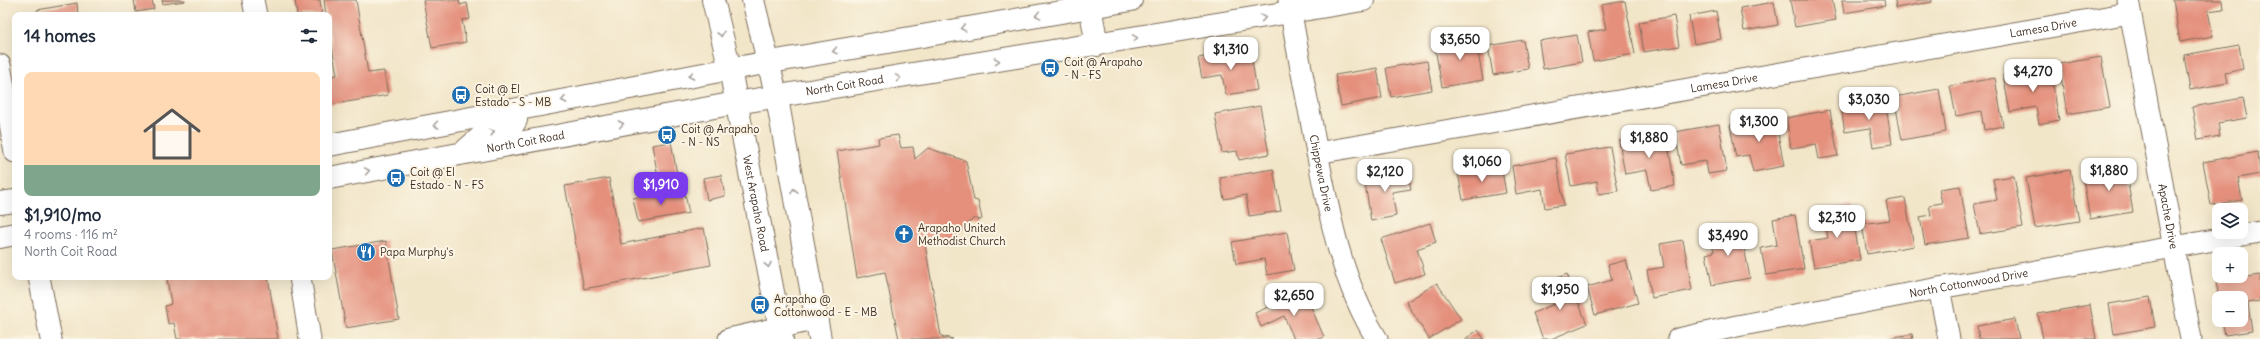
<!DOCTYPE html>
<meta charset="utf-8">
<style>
body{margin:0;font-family:Delius,sans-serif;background:#f2f2f3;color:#1f2937;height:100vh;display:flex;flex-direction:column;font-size:15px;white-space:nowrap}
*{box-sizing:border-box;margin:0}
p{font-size:13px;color:#747a83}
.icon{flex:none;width:22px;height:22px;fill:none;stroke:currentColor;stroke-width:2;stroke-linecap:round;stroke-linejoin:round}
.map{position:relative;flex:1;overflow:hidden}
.side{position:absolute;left:12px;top:12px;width:320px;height:268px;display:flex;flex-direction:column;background:#fff;border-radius:8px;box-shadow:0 4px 16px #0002}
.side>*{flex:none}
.tools{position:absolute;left:2212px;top:203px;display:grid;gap:8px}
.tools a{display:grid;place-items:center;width:36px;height:36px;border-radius:8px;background:#fff;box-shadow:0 4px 16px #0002;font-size:20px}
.price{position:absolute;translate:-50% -34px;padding:0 9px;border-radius:8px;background:#fff;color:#222;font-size:13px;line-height:26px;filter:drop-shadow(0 1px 2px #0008)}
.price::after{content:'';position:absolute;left:50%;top:24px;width:12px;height:9px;margin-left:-6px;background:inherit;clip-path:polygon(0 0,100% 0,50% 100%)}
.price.selected{background:#7c3aed;color:#fff}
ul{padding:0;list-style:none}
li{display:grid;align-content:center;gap:8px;height:212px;padding:0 12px}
li span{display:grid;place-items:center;height:124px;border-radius:8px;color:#555}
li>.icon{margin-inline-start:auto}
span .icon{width:72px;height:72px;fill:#fffc;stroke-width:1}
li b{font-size:17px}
h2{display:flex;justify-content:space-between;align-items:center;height:48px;padding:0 12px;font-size:17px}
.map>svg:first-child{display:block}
.building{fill:#e4907d}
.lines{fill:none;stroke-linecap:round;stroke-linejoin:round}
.minor-casing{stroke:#7b6c5a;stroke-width:23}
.major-casing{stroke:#7b6c5a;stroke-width:24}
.minor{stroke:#fff;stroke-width:21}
.major{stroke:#fff;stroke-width:22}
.oneway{stroke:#a79f9a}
.labels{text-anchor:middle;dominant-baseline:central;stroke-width:4;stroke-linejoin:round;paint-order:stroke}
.street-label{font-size:11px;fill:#3b2a1e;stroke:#fcf5e5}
.poi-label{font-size:11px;fill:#3b2a1e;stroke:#fcf5e5;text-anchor:start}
</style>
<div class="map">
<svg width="2260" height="339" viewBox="0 0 2260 339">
<rect width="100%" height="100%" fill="#fcf5e5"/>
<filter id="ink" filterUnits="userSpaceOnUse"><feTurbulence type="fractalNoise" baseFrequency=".025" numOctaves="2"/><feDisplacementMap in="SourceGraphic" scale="8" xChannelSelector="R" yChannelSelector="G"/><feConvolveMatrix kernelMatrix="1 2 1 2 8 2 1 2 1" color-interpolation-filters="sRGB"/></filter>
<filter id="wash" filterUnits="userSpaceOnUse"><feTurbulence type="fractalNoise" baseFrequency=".012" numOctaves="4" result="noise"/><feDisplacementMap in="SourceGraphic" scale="16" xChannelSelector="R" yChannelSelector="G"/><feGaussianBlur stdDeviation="0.9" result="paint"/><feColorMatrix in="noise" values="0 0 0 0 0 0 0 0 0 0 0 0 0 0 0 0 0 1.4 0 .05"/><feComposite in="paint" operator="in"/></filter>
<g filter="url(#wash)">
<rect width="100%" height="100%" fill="#f2e6c9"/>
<g id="blocks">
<g class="building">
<path d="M134,0H152L154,9L136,12Z"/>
<path d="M162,0H185V1L163,4Z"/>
<path d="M295,0H320L322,15H297Z"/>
<path d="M324,0H356L368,73L384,71L388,95L329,105V76L337,75L329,30V15H326Z"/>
<path d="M423,0H459L460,5L467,3L470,19L462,20L466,42L432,48Z"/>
<path d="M1790,0H1832L1836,20L1795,27Z"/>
<path d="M1842,0H1884L1885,6L1844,13Z"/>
<path d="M1895,0H1932V2L1896,8Z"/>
<path d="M2173,0H2222L2223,9L2208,11L2213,36L2180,42Z"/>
<path d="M1625,1L1635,54L1593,61L1588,32L1606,29L1601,5Z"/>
<path d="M1774,2L1778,25L1744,31L1740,8Z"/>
<path d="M77,3L78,15H38L37,10Z"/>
<path d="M1716,11L1721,39L1694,44L1689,16Z"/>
<path d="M1674,16L1679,46L1644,52L1639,22Z"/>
<path d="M1474,30L1483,80L1442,87L1435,48L1454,45L1452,34Z"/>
<path d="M1577,35L1582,62L1543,69L1539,41Z"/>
<path d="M1523,40L1528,69L1493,75L1488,46Z"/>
<path d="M2239,45L2243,69L2225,73L2227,83L2190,90L2184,55Z"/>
<path d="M1250,49L1257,90L1226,95L1222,75L1202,78L1198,58Z"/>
<path d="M2101,57L2110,107L2067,114L2059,64Z"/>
<path d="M1427,61L1432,90L1391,97L1386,68Z"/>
<path d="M2050,67L2059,120L2039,124L2036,107L2010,112L2003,75Z"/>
<path d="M1377,68L1382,98L1341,106L1335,75Z"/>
<path d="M1995,78L2003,126L1984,130L1981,111L1956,116L1950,86Z"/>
<path d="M1939,89L1946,132L1902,140L1894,97Z"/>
<path d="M2243,98L2247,118L2218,123L2220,136L2198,140L2192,107Z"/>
<path d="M1885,100L1892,144L1873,147L1870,128L1845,132L1841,107Z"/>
<path d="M1260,106L1269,154L1239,160L1237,151L1222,153L1215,114Z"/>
<path d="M1830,110L1838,156L1819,159L1816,144L1791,148L1786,118Z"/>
<path d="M1775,117L1784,166L1753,172L1749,155L1736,157L1730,125Z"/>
<path d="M1719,124L1727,171L1708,174L1706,161L1681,165L1675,132Z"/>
<path d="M1666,133L1675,186L1651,190L1647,170L1625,174L1619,141Z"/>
<path d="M898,135L901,148L913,147L915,159L928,148L966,161L974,200L978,201L982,219L980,220L974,218L946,245L927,237L924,239L941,336L953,339H899L885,272L857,278L837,151L879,144L878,138Z"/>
<path d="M671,142L678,179L659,182L652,145Z"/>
<path d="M1610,147L1618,191L1599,194L1597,181L1571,186L1565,154Z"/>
<path d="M2258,152L2260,174L2238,178L2242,200L2211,205L2203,162Z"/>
<path d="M1556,158L1564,205L1545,208L1542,189L1516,194L1512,166Z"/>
<path d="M2124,161L2133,212L2090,219L2083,179L2106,175L2104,165Z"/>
<path d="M1501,165L1506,193L1463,200L1458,173Z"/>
<path d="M1273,169L1281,211L1249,216L1246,195L1224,199L1220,178Z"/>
<path d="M1407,169L1411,189L1392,192L1396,216L1371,221L1364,177Z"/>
<path d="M2070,170L2079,221L2035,228L2026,178Z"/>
<path d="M721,175L725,196L707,200L703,178Z"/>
<path d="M2014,176L2023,227L1980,234L1974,204L1997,200L1993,179Z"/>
<path d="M609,178L621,244L704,228L711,265L584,289L565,186Z"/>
<path d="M1960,186L1969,238L1925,245L1920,217L1931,215L1929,205L1942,203L1939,189Z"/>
<path d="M684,189L689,213L638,222L633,198Z"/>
<path d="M1905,198L1914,246L1867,254L1862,224L1890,220L1886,201Z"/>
<path d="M1851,205L1860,260L1814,267L1809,241L1828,238L1823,209Z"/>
<path d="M1795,215L1804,269L1766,275L1761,248L1777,245L1773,219Z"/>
<path d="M1430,223L1436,242L1417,249L1425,274L1395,283L1381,239Z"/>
<path d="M1740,226L1750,278L1712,285L1706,254L1714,252L1710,231Z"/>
<path d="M1287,232L1294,270L1267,275L1264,259L1236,264L1232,242Z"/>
<path d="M1683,240L1692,290L1652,298L1647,270L1664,267L1660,244Z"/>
<path d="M386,241L399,319L346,328L332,250Z"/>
<path d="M1626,260L1638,303L1595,315L1587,287L1612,280L1608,265Z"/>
<path d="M1567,274L1587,324L1551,339H1543L1533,313L1557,303L1548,282Z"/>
<path d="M2260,275V301L2248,303L2252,331L2225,335L2222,320H2241V298H2219L2216,282Z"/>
<path d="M178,277H268L278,339H177L174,323L168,324L165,306L171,304L167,279Z"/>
<path d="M1437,283L1461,319L1429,339L1406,302Z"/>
<path d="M1304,291L1324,337L1320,339H1294L1284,316L1261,327L1255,313Z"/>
<path d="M2150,297L2155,327L2114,334L2109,304Z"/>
<path d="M2090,305L2096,339H2043L2038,314Z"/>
<path d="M2015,319L2019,339H1979L1977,326Z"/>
<path d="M1478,330L1484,339H1465Z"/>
<path d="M1912,334L1913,339H1889V338Z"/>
</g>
</g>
</g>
<g filter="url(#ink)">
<use href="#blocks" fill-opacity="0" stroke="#7b6c5a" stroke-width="1"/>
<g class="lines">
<g class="minor-casing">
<g id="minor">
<path d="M253,0L256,15"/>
<path id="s1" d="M1289,0C1296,46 1306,92 1314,137C1328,207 1339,278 1377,339"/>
<path id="s2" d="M2128,0L2191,339"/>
<path d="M0,65L15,152"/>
<path id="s3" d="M1317,153L2130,13"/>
<path d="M39,277L51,339"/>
<path d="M300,277L310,339"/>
<path d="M1939,288L1949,339"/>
<path d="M729,339L817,319"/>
<path id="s4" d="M1678,339L1737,326L1939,288L2260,232"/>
</g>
</g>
<g class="major-casing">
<g id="major">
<path id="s5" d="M713,0L730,69L782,339"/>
<path d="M753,0L777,98L820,339"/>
<path d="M1090,6L1097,45"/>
<path d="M329,145L730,69L1131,0"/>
<path d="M467,149L483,135L513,125L516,120L514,110"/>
<path id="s6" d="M329,178L736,103L1363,0"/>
<path d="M0,203L15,201"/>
<path d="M0,237L15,234"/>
</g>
</g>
<use href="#minor" class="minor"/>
<use href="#major" class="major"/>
</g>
<defs><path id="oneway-chevron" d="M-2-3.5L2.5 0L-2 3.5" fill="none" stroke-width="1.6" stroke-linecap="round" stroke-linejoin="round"/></defs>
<g class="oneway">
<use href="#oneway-chevron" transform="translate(1038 15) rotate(170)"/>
<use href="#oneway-chevron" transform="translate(1263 18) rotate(-9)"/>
<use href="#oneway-chevron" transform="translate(963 28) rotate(170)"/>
<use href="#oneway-chevron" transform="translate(721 34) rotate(77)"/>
<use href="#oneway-chevron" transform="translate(1135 38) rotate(-9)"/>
<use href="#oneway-chevron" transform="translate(835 51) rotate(170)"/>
<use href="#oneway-chevron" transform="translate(997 61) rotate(-9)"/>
<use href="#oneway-chevron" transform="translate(691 76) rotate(169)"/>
<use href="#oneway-chevron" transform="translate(898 78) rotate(-9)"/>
<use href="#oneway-chevron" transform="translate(564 100) rotate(169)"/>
<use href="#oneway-chevron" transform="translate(621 124) rotate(-11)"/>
<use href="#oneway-chevron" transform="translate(436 125) rotate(169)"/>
<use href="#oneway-chevron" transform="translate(492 132) rotate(-18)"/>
<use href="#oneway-chevron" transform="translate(367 171) rotate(-10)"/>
<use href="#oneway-chevron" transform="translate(794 191) rotate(-100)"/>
<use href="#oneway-chevron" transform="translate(768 265) rotate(79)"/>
</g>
</g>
<defs>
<g id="bus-disc" transform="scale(1)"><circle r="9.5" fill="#1f6fb2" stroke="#fcf5e5"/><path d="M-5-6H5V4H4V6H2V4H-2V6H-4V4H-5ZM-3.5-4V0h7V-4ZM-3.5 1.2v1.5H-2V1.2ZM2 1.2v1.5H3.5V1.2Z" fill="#fff"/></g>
<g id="church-disc" transform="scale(1)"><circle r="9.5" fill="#1f6fb2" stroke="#fcf5e5"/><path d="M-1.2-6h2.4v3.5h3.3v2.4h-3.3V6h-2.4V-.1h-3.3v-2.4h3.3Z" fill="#fff"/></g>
<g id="restaurant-disc" transform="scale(1)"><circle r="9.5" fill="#1f6fb2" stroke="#fcf5e5"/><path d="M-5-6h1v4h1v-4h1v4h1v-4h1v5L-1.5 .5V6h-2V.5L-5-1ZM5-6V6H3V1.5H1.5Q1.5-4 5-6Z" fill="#fff"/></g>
</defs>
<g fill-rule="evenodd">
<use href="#bus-disc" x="1050" y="68"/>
<use href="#bus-disc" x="461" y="95"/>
<use href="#bus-disc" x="667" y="135"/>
<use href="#bus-disc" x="396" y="178"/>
<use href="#church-disc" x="904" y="234"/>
<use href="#restaurant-disc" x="366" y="252"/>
<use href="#bus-disc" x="760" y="305"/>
</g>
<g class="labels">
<g class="street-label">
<text stroke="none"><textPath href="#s3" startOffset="737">Lamesa Drive</textPath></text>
<text stroke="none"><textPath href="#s3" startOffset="413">Lamesa Drive</textPath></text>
<text stroke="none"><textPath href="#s6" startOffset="524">North Coit Road</textPath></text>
<text stroke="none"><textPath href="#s6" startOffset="200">North Coit Road</textPath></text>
<text stroke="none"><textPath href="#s1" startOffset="176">Chippewa Drive</textPath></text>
<text stroke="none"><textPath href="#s5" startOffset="208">West Arapaho Road</textPath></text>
<text stroke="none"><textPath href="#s2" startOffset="220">Apache Drive</textPath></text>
<text stroke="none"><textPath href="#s4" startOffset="296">North Cottonwood Drive</textPath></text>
</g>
<g class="poi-label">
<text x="1064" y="62">Coit @ Arapaho<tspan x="1064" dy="13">- N - FS</tspan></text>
<text x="475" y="89">Coit @ El<tspan x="475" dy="13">Estado - S - MB</tspan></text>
<text x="681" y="129">Coit @ Arapaho<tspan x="681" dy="13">- N - NS</tspan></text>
<text x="410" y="172">Coit @ El<tspan x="410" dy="13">Estado - N - FS</tspan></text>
<text x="918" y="228">Arapaho United<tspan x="918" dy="13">Methodist Church</tspan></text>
<text x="380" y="252">Papa Murphy's</text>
<text x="774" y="299">Arapaho @<tspan x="774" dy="13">Cottonwood - E - MB</tspan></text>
</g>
</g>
</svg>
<div class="tools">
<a><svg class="icon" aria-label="layers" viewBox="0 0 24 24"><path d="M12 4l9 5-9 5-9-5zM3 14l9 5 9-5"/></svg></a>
<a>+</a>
<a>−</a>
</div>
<b class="price" style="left:1460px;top:61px">$3,650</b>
<b class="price" style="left:1231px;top:71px">$1,310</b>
<b class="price" style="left:2033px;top:93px">$4,270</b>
<b class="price" style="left:1869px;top:121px">$3,030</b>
<b class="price" style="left:1759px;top:143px">$1,300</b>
<b class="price" style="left:1649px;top:159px">$1,880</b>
<b class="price" style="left:1482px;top:183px">$1,060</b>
<b class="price" style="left:2109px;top:192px">$1,880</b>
<b class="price" style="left:1385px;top:193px">$2,120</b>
<b class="price selected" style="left:661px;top:206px">$1,910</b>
<b class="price" style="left:1837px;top:239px">$2,310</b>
<b class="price" style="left:1728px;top:257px">$3,490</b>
<b class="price" style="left:1560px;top:311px">$1,950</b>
<b class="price" style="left:1294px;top:317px">$2,650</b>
<section class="side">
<h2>14 homes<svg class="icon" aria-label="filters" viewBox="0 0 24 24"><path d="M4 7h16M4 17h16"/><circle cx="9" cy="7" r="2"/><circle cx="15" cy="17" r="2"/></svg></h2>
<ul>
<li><span style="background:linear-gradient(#ffd9b3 75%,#7fa58c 0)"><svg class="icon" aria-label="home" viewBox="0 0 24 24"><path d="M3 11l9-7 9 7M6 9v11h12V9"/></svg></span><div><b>$1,910/mo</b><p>4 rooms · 116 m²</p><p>North Coit Road</p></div></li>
</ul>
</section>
</div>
